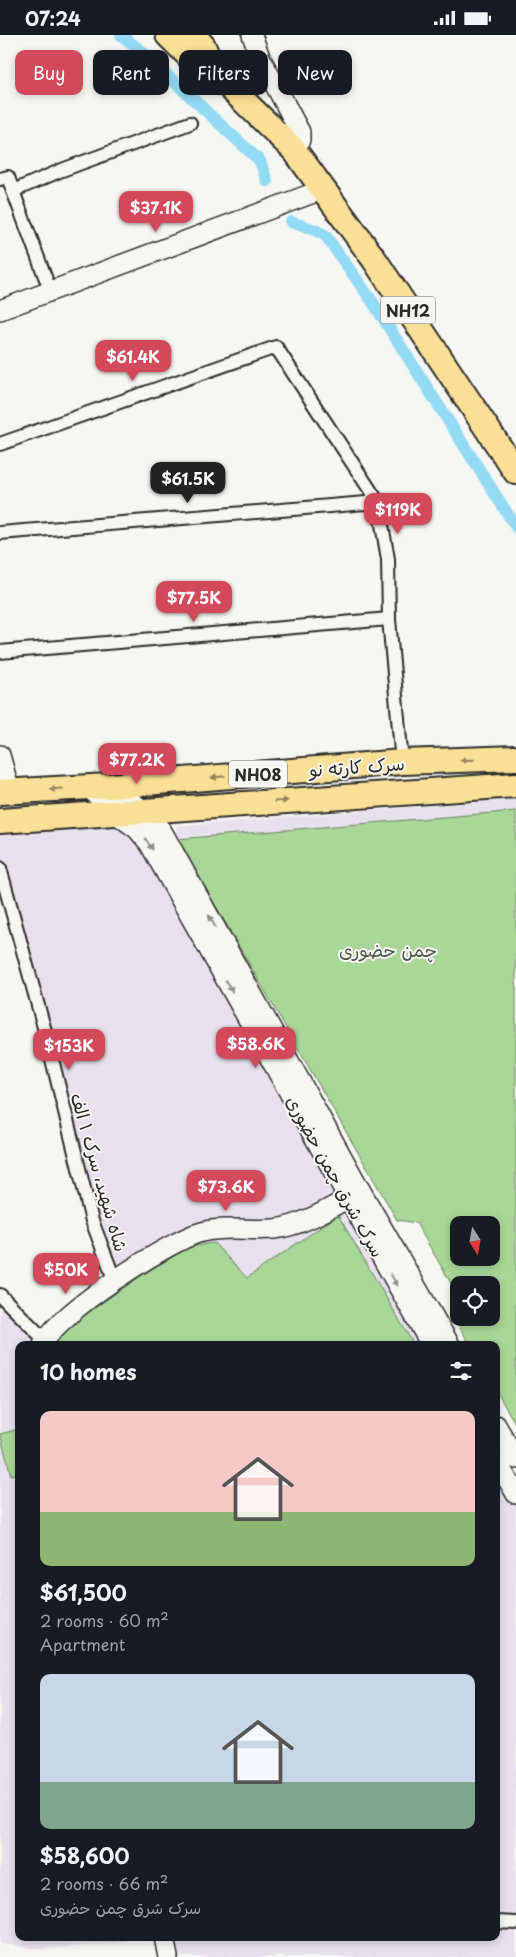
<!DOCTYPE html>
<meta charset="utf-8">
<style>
body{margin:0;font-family:"Playpen Sans","Playpen Sans Arabic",sans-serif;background:#20242c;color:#f1f3f6;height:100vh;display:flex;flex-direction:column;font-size:19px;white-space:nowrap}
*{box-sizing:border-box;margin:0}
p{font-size:16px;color:#9ea1a6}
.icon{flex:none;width:28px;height:28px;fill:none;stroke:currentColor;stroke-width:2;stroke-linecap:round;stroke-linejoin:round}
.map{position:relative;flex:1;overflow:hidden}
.sheet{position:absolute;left:15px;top:1306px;width:485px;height:600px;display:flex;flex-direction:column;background:#171b24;border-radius:10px;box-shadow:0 2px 8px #0003}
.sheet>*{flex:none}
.banner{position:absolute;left:15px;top:15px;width:486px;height:45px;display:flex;gap:10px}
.needle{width:32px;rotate:169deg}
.controls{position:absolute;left:450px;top:1181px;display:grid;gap:10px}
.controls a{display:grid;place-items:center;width:50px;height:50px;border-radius:10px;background:#171b24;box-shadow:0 2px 8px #0003;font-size:25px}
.price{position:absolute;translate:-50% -42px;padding:0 11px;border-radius:10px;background:#d1495b;color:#fff;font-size:16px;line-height:32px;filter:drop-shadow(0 1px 2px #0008)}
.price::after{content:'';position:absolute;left:50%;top:30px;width:15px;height:11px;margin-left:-8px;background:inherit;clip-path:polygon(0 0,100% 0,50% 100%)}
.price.active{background:#222;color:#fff}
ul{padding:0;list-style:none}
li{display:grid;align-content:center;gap:10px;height:265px;padding:0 25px}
li span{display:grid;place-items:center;height:155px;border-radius:10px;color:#555}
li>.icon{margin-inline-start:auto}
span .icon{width:90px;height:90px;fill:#fffc;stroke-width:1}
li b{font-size:21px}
h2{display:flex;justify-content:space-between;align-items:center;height:60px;padding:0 25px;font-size:21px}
.pill{padding:0 18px;border-radius:10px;background:#171b24;box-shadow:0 2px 8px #0003;font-size:18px;line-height:45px}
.pill.active{background:#d1495b;color:#fff}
.status{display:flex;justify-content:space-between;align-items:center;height:35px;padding:0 25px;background:#171b24;direction:ltr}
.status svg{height:14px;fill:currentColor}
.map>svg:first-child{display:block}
.built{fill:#e7e1ed}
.green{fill:#a8d797;stroke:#6a8161;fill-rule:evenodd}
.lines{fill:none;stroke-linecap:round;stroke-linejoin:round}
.canal{stroke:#93daf5;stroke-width:12}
.street-casing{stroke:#2b2b2b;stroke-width:16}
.secondary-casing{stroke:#2b2b2b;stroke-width:22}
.highway-casing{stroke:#2b2b2b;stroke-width:28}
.street{stroke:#f6f6f2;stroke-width:12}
.secondary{stroke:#f6f6f2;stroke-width:19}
.highway{stroke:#fadf96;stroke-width:24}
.oneway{fill:#928560}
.oneway2{fill:#90908e}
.labels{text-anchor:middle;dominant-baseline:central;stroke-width:4;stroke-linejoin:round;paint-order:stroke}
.shield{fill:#f6f6f2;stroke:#686867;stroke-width:1}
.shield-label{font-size:16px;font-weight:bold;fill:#2b2b2b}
.street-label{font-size:18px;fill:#2b2b2b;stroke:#f6f6f2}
.park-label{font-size:18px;fill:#4a5646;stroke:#f6f6f2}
</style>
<div class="status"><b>07:24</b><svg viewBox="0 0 49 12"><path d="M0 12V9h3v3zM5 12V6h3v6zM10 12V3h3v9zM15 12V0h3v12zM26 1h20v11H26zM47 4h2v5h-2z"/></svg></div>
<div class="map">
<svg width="516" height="1922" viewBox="0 0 516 1922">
<rect width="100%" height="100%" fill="#f6f6f2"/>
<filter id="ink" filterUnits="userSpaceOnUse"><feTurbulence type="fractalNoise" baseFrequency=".02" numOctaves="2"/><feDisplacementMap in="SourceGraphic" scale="10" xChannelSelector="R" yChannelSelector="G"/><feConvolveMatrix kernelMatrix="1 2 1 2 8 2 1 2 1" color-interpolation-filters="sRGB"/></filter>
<g filter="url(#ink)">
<g class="built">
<path d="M516,764V776L177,804L176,791Z"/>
<path d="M145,776L450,1310H19V1902L148,1903L108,1909L41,1914L0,1909V1260L45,1304L115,1246L0,833V786Z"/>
<path d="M496,1390L516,1424V1922H168L164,1903L496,1902Z"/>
</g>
<g class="green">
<path d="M516,776V1390L496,1356V1310H470L453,1281L459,1266V1282H491V1250H459V1262L416,1188L397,1185L177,804ZM459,1190H491V1222H459Z"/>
<path d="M338,1180L414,1310H54L74,1287L161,1227L189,1212L214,1208L247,1243Z"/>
<path d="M19,1394V1438L11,1440L0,1399Z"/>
</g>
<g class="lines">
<g class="canal">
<path d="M121,0L139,14L260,126L267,146"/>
<path d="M291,187L315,195L325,200L372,266L516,492"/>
</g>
<g class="street-casing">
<g id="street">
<path d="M0,144L8,142L13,156L62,135L190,88"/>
<path d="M13,156L50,255"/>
<path d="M0,409L276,312L378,467L388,524L389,584L402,727"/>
<path d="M0,498L378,467"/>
<path d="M0,617L389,584"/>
<path d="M0,833L45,996L92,1186L115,1246"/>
<path d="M0,1260L45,1305"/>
<path d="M496,1887L516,1888"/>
</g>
</g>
<g class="secondary-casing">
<g id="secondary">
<path d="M252,0L260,22L300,97V105L295,116"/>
<path d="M0,275L324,154"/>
<path d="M0,720L10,756"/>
<path d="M109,751L145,776L161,794L361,1156L450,1310"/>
<path d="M88,752L115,778L137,794L149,808L431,1310"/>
<path d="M43,1310C53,1281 171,1204 202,1197C225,1191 250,1196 274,1194C303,1191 332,1172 357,1158"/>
<path d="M496,1390L516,1424"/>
<path d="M496,1425L516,1459"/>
<path d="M164,1902L168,1922"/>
</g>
</g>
<g class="highway-casing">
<g id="highway">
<path d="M168,0L190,22L214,37L295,116L374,224L516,437"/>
<path d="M193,0L203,11L214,37"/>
<path d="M0,757L109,751L402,727L516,723"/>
<path d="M0,786L516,750"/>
</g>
</g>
<use href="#street" class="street"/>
<use href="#secondary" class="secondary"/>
<use href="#highway" class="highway"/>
</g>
<defs><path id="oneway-solid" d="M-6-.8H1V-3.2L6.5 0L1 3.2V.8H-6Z" transform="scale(1.25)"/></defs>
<g class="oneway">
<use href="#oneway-solid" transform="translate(467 725) rotate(178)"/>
<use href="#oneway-solid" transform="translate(218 742) rotate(175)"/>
<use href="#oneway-solid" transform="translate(56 754) rotate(177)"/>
<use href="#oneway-solid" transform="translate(281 766) rotate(-4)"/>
</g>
<g class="oneway2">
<use href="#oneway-solid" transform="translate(149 809) rotate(56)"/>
<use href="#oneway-solid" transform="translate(212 886) rotate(-119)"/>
<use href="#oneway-solid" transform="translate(229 951) rotate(61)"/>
<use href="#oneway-solid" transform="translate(394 1245) rotate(60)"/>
</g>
</g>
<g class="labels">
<g class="shield">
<rect x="380.5" y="261.5" width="55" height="27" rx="4"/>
<rect x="229" y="725.5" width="58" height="27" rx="4"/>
</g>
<g class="shield-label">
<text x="408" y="275">NH12</text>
<text x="258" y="739">NH08</text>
</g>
<g class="street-label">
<text transform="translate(357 731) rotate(-4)">سرک کارته نو</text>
<text transform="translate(100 1137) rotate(74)">شاه شهید، سرک ۱ الف</text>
<text transform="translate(336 1141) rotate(61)">سرک شرق چمن حضوری</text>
</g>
<g class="park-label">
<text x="388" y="914">چمن حضوری</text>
</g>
</g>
</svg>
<div class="controls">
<a><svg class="needle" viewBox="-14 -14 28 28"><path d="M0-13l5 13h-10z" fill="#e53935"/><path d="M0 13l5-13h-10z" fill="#9ea1a6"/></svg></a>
<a><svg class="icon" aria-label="locate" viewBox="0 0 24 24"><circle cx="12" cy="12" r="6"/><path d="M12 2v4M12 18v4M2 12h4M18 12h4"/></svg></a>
</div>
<b class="price" style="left:156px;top:198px">$37.1K</b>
<b class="price" style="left:133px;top:347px">$61.4K</b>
<b class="price active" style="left:188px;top:469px">$61.5K</b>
<b class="price" style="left:398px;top:500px">$119K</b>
<b class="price" style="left:194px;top:588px">$77.5K</b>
<b class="price" style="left:137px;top:750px">$77.2K</b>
<b class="price" style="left:256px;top:1034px">$58.6K</b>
<b class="price" style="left:69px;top:1036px">$153K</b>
<b class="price" style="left:226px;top:1177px">$73.6K</b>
<b class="price" style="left:66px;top:1260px">$50K</b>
<div class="banner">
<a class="pill active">Buy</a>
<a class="pill">Rent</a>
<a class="pill">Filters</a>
<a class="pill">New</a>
</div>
<section class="sheet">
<h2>10 homes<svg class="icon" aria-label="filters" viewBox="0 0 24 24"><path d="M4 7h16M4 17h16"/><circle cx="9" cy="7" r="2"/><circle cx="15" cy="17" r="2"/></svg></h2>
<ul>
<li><span style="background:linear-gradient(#f6c9c9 65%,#8fb573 0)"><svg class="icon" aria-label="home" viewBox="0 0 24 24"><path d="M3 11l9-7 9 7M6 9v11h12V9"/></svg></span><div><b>$61,500</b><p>2 rooms · 60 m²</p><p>Apartment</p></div></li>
<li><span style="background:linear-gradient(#c9d6e8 70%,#7fa58c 0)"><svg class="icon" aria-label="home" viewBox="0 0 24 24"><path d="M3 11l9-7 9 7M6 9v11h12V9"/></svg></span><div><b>$58,600</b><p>2 rooms · 66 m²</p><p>سرک شرق چمن حضوری</p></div></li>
</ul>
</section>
</div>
